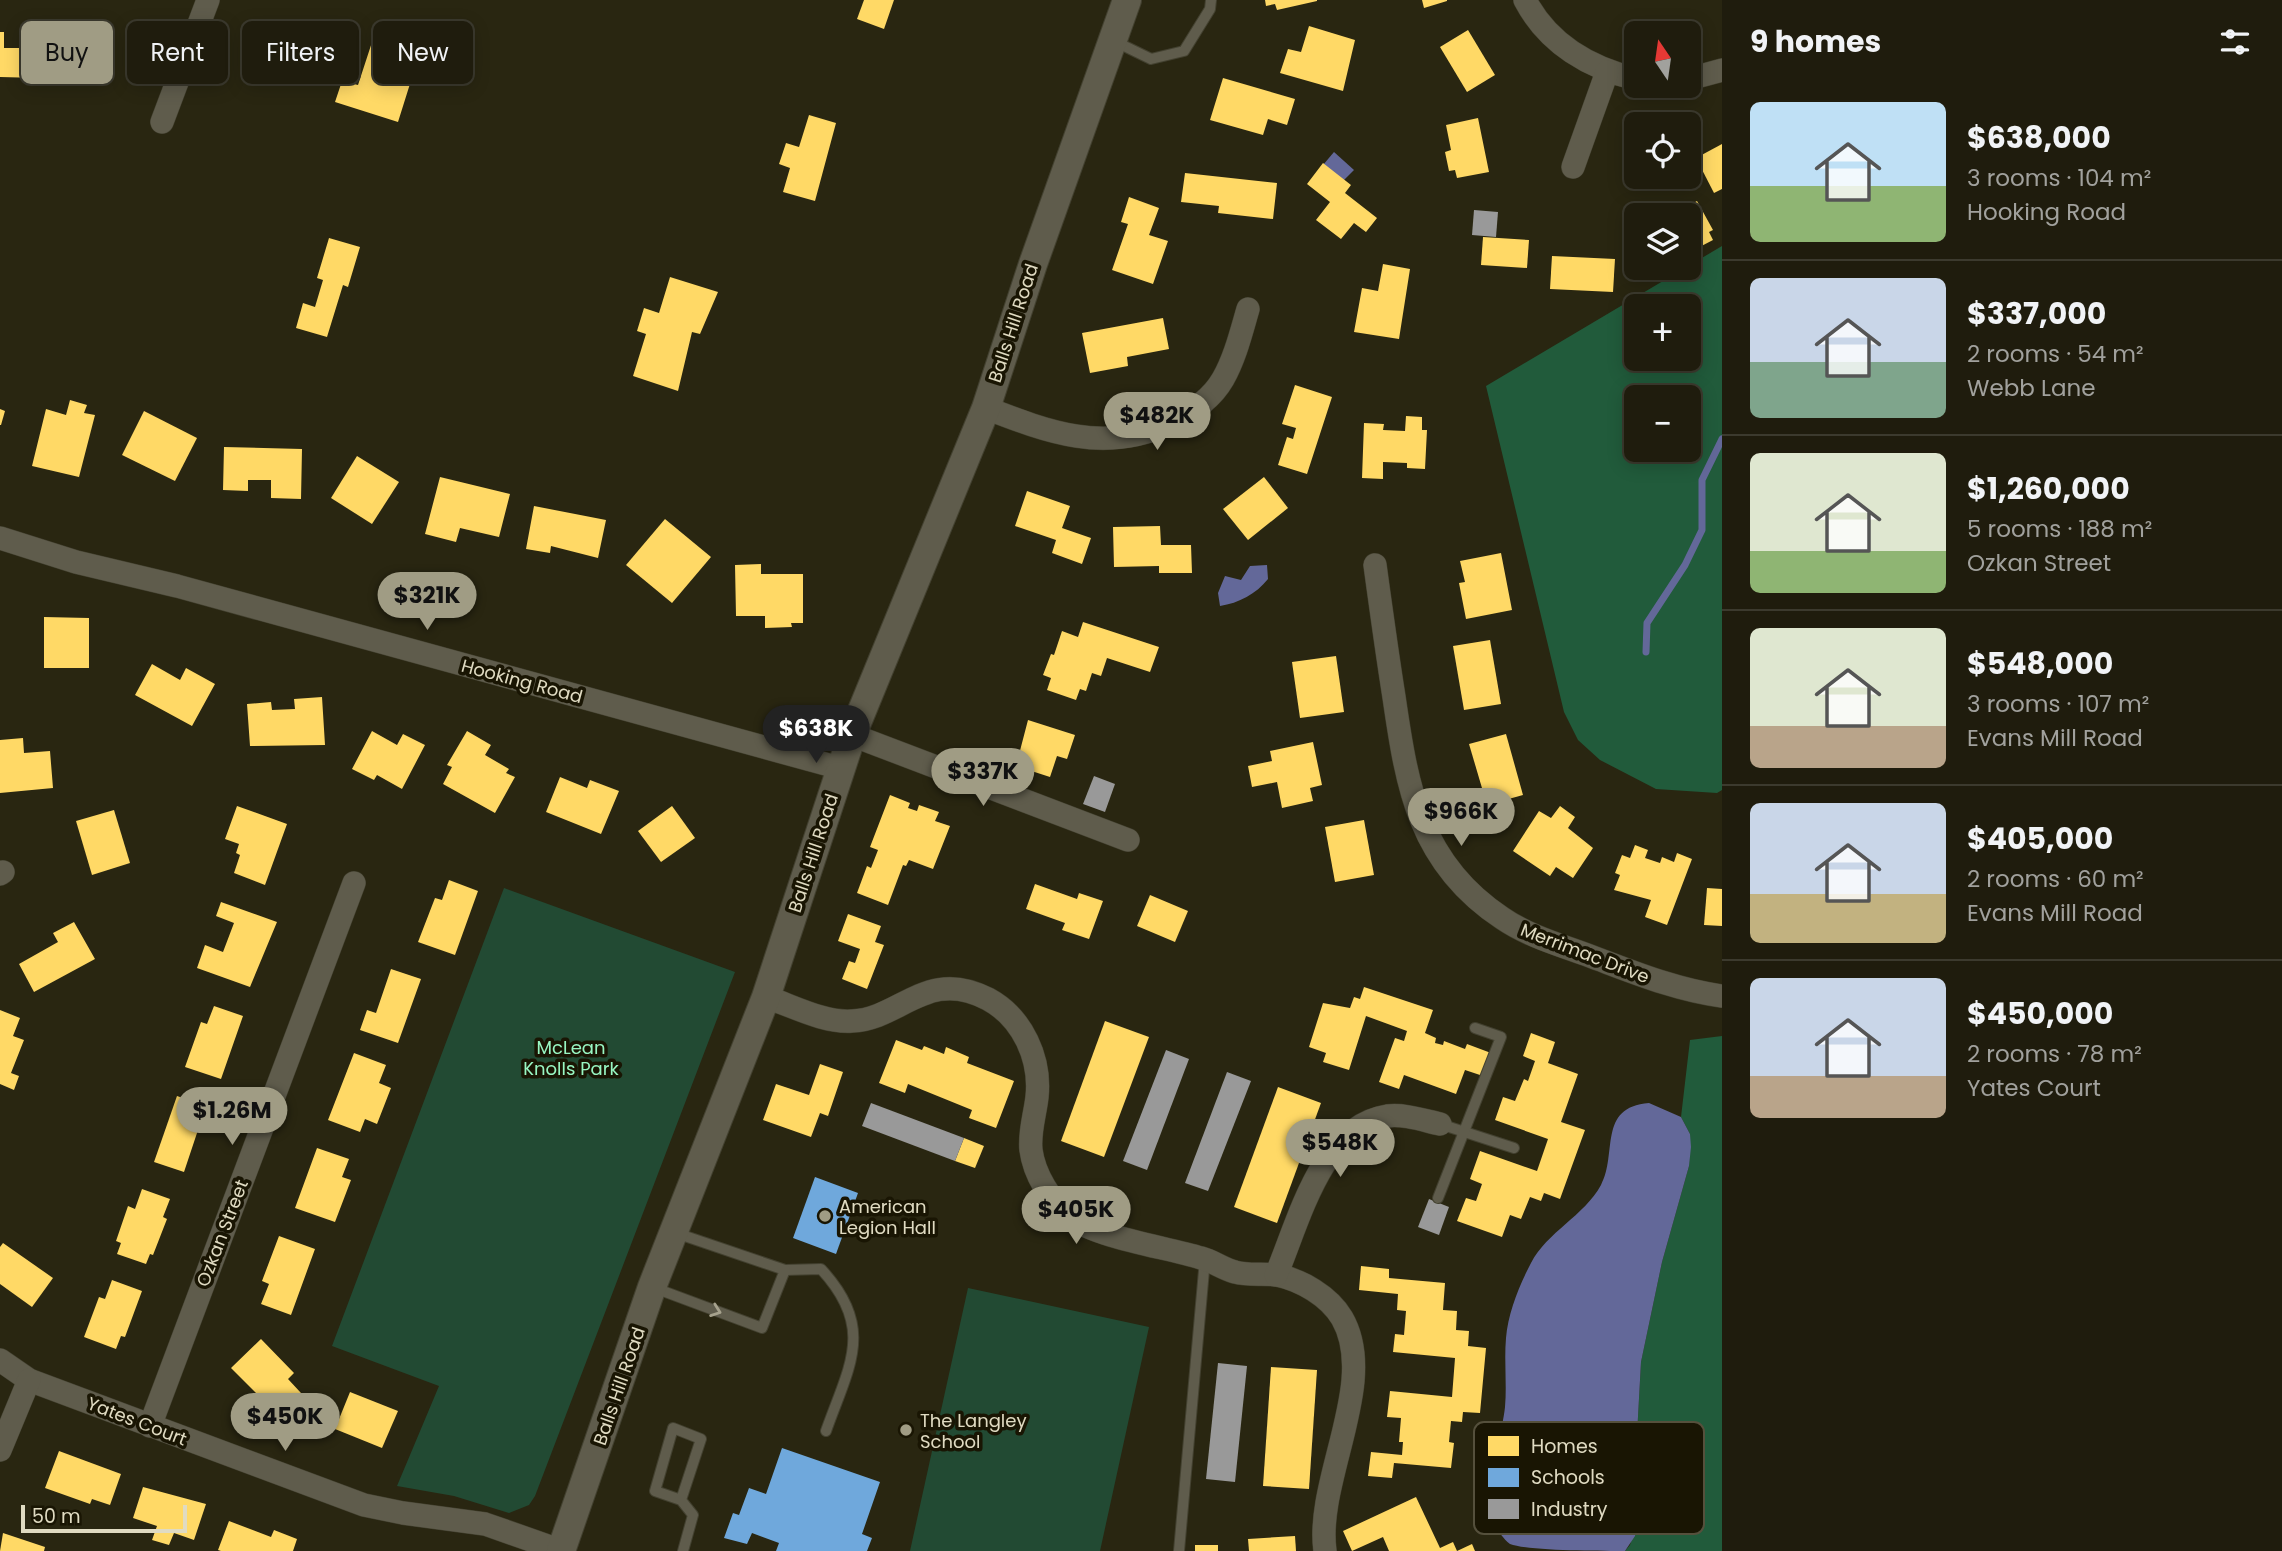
<!DOCTYPE html>
<meta charset="utf-8">
<style>
body{margin:0;font-family:Poppins,sans-serif;background:#272516;color:#f1f3f6;height:100vh;display:flex;flex-direction:column;font-size:26px;white-space:nowrap}
*{box-sizing:border-box;margin:0}
p{font-size:23px;color:#a1a19d}
.icon{flex:none;width:38px;height:38px;fill:none;stroke:currentColor;stroke-width:2;stroke-linecap:round;stroke-linejoin:round}
.map{position:relative;flex:1;overflow:hidden}
.drawer{display:flex;flex-direction:column;background:#1f1c0d;width:560px}
.drawer>*{flex:none}
.top-card{position:absolute;left:21px;top:21px;width:665px;height:63px;display:flex;gap:14px}
.needle{width:46px;rotate:347deg}
.tools{position:absolute;left:1624px;top:21px;display:grid;gap:14px}
.tools a{display:grid;place-items:center;width:77px;height:77px;border-radius:10px;background:#1f1c0d;box-shadow:0 4px 18px #0003,0 0 0 2px #3c3a2e;font-size:35px}
.scale{position:absolute;left:21px;bottom:18px;width:166px;box-sizing:border-box;padding-left:7px;border:4px solid #e0dbc2;border-top:0;font-size:19px;line-height:24px;white-space:nowrap;color:#e0dbc2;-webkit-text-stroke:5px #191503;paint-order:stroke}
.price{position:absolute;translate:-50% -60px;padding:0 16px;border-radius:24px;background:#a09c84;color:#111;font-size:23px;line-height:46px;filter:drop-shadow(0 2px 4px #0008)}
.price::after{content:'';position:absolute;left:50%;top:42px;width:21px;height:16px;margin-left:-10px;background:inherit;clip-path:polygon(0 0,100% 0,50% 100%)}
.price.on{background:#222;color:#fff}
ul{padding:0;list-style:none}
li{display:flex;align-items:center;gap:21px;height:175px;padding:0 28px}
li+li{border-top:2px solid #3c3a2e}
li span{display:grid;place-items:center;flex:none;width:196px;height:140px;border-radius:10px;color:#555}
li>.icon{margin-inline-start:auto}
span .icon{width:84px;height:84px;fill:#fffc;stroke-width:1}
li b{font-size:30px}
h2{display:flex;justify-content:space-between;align-items:center;height:84px;padding:0 28px;font-size:30px}
.chip{padding:0 24px;border-radius:10px;background:#1f1c0d;box-shadow:0 4px 18px #0003,0 0 0 2px #3c3a2e;font-size:24px;line-height:63px}
.chip.on{background:#a09c84;color:#111}
main{display:flex;flex:1;min-height:0}
.map>svg:first-child{display:block}
.green{fill:#224a33}
.forest{fill:#215b3b;fill-rule:evenodd}
.water{fill:#636899}
.homes{fill:#ffd966}
.schools{fill:#6fa8dc}
.industry{fill:#999}
.lines{fill:none;stroke-linecap:round;stroke-linejoin:round}
.stream{stroke:#636899;stroke-width:7}
.service-casing{stroke:#434130;stroke-width:12}
.minor-casing{stroke:#434130;stroke-width:24}
.tertiary-casing{stroke:#434130;stroke-width:30}
.service{stroke:#5f5c4c;stroke-width:10}
.minor{stroke:#5f5c4c;stroke-width:23}
.tertiary{stroke:#5f5c4c;stroke-width:28}
.oneway{stroke:#a6a28d}
.poi-dot{fill:#a09c84;stroke:#191503;stroke-width:2.5}
.labels{text-anchor:middle;dominant-baseline:central;stroke-width:7;stroke-linejoin:round;paint-order:stroke}
.street-label{font-size:18px;fill:#e0dbc2;stroke:#191503}
.park-label{font-size:18px;fill:#98f6c2;stroke:#191503}
.poi-label{font-size:18px;fill:#e0dbc2;stroke:#191503;text-anchor:start}
.key{fill:#191503;stroke:#55503c;stroke-width:2}
.key-label{font-size:19px;fill:#e0dbc2}
</style>
<main>
<div class="map">
<svg width="1722" height="1551" viewBox="0 0 1722 1551">
<rect width="100%" height="100%" fill="#292611"/>
<g class="green">
<path d="M504,888L735,972L535,1496L529,1505L509,1513L454,1496L397,1486L439,1386L332,1346Z"/>
<path d="M968,1288L1149,1327L1100,1551H910Z"/>
</g>
<g class="forest">
<path d="M1722,246V790L1717,793L1656,789L1600,760L1578,740L1564,712L1486,386ZM1636,306H1689V359H1636ZM1636,397H1689V450H1636Z"/>
<path d="M1722,1036V1551H1625L1630,1545L1640,1514L1636,1453L1641,1362L1662,1262L1689,1166L1690,1134L1681,1117L1690,1040Z"/>
</g>
<g class="water">
<path d="M1334,152L1354,170L1342,182L1323,165Z"/>
<path d="M1267,565L1268,579C1256,594 1239,603 1220,606L1218,593L1225,576L1241,580L1250,566Z"/>
<path d="M1649,1103L1681,1117L1690,1134L1691,1147L1689,1166L1662,1262L1641,1362L1636,1453L1640,1514L1635,1536L1625,1551C1600,1551 1528,1551 1510,1544C1473,1515 1501,1445 1505,1407C1507,1384 1504,1361 1506,1338C1508,1313 1519,1286 1531,1263C1547,1232 1584,1216 1601,1185C1618,1154 1597,1107 1649,1103Z"/>
</g>
<g class="homes">
<path d="M864,0H894L884,29L857,19Z"/>
<path d="M1265,0H1317V1L1277,10L1275,4L1266,6Z"/>
<path d="M1422,0H1447V1L1424,8Z"/>
<path d="M34,23H70V49H89V68H77V86L39,85V78L0,77V32H4V48H33Z"/>
<path d="M386,25L403,30L399,45L420,52L398,122L335,102L342,81L358,85L374,36L382,38Z"/>
<path d="M1309,26L1355,40L1343,91L1280,73L1288,49L1301,52Z"/>
<path d="M1468,30L1495,75L1467,92L1440,47Z"/>
<path d="M1223,78L1295,99L1287,125L1268,119L1263,135L1210,120Z"/>
<path d="M809,115L836,123L815,201L783,192L790,168L779,164L786,143L799,147Z"/>
<path d="M1478,118L1489,172L1457,178L1455,170L1449,171L1445,152L1451,150L1446,125Z"/>
<path d="M1722,144V189L1714,193L1696,158Z"/>
<path d="M1323,163L1351,185L1345,193L1377,218L1366,232L1354,223L1341,239L1316,220L1330,202L1307,184Z"/>
<path d="M1185,173L1277,183L1273,219L1218,213L1219,206L1181,202Z"/>
<path d="M1129,197L1159,208L1149,235L1168,241L1153,284L1112,270L1128,224L1121,222Z"/>
<path d="M1697,201L1713,230L1709,232L1713,240L1690,252L1689,215H1671Z"/>
<path d="M1483,237L1529,240L1527,268L1481,265Z"/>
<path d="M329,238L360,247L348,287L343,285L327,337L296,328L303,303L315,307L323,280L317,278Z"/>
<path d="M1552,256L1615,259L1613,292L1550,289Z"/>
<path d="M1383,264L1410,269L1399,339L1354,332L1362,288L1378,291Z"/>
<path d="M670,277L718,292L700,334L692,332L678,391L633,376L646,334L637,331L644,308L659,313Z"/>
<path d="M1163,318L1169,349L1127,357L1128,366L1090,373L1082,333Z"/>
<path d="M1295,385L1332,397L1307,474L1278,465L1287,437L1293,439L1296,428L1282,424Z"/>
<path d="M70,400L87,405L84,413L95,415L79,477L32,466L46,409L66,415Z"/>
<path d="M0,409L5,411L1,425H0Z"/>
<path d="M144,411L197,438L175,481L122,455Z"/>
<path d="M1406,416L1422,417V430H1427L1425,469L1407,468V463L1383,462V479L1362,478L1364,423L1384,424L1383,430L1405,431Z"/>
<path d="M224,447L302,449L301,499L271,498V480H248V491L223,490Z"/>
<path d="M357,456L399,482L372,524L331,498Z"/>
<path d="M440,477L510,494L499,537L460,528L456,542L425,534Z"/>
<path d="M1264,477L1288,508L1248,540L1223,509Z"/>
<path d="M1027,491L1070,506L1062,528L1091,538L1082,564L1052,553L1056,540L1015,526Z"/>
<path d="M534,506L606,520L598,558L551,546L550,553L526,549Z"/>
<path d="M665,519L711,557L672,603L626,565Z"/>
<path d="M1160,526L1161,545H1191L1192,573H1159V566L1114,567L1113,527Z"/>
<path d="M1501,553L1512,610L1466,619L1459,583L1465,582L1460,561Z"/>
<path d="M761,564V574H803V623H791L792,627L765,628V616H736L735,565Z"/>
<path d="M44,617L89,618V668H44Z"/>
<path d="M1083,622L1159,647L1150,672L1107,658L1101,676L1092,673L1086,691L1080,689L1076,700L1047,690L1051,678L1043,675L1051,654L1054,655L1062,631L1078,637Z"/>
<path d="M1490,640L1501,704L1464,710L1453,646Z"/>
<path d="M1336,656L1344,712L1300,718L1292,662Z"/>
<path d="M152,664L180,680L186,668L215,684L192,726L135,695Z"/>
<path d="M322,697L325,745L250,746L247,704L271,702L272,710L295,709L294,699Z"/>
<path d="M1028,720L1075,735L1067,759L1057,756L1050,777L1016,766Z"/>
<path d="M372,731L397,745L403,734L425,745L402,789L377,775L374,780L352,769Z"/>
<path d="M467,731L491,745L485,755L509,769L506,773L515,777L495,813L443,784L452,767L447,765Z"/>
<path d="M1506,734L1523,795L1487,805L1469,744Z"/>
<path d="M23,738L24,753L50,751L53,788L0,793V740Z"/>
<path d="M1313,742L1322,785L1310,788L1313,801L1282,808L1277,782L1252,787L1248,766L1272,761L1270,751Z"/>
<path d="M560,777L587,788L590,780L619,791L601,834L546,812Z"/>
<path d="M890,795L910,803L908,808L917,811L919,805L939,812L935,821L950,826L933,869L909,860L906,866L903,865L888,905L857,893L867,866L871,868L878,850L870,847Z"/>
<path d="M237,806L287,824L265,885L234,873L240,855L236,853L239,844L225,839Z"/>
<path d="M672,806L695,838L661,862L638,831Z"/>
<path d="M1560,806L1575,817L1568,828L1593,848L1573,878L1556,867L1550,876L1513,851L1539,811L1551,818Z"/>
<path d="M114,810L130,863L92,875L76,821Z"/>
<path d="M1364,820L1374,875L1335,882L1325,827Z"/>
<path d="M1635,845L1648,850L1645,858L1660,863L1662,857L1674,862L1677,853L1692,859L1667,925L1645,917L1651,900L1614,890L1620,875L1615,873L1622,855L1630,858Z"/>
<path d="M449,880L478,891L455,955L418,942L435,898L442,900Z"/>
<path d="M1035,884L1077,899L1079,893L1103,901L1089,939L1062,930L1065,923L1026,909Z"/>
<path d="M1707,888L1722,889V926L1704,925Z"/>
<path d="M1150,895L1188,911L1175,942L1137,926Z"/>
<path d="M221,902L277,922L250,987L197,968L205,945L223,952L234,923L216,916Z"/>
<path d="M848,914L881,926L875,942L884,945L867,989L842,979L849,961L855,963L860,949L838,941Z"/>
<path d="M74,922L95,959L34,992L19,964L58,942L53,933Z"/>
<path d="M391,969L421,979L398,1043L360,1030L367,1010L376,1013Z"/>
<path d="M1364,987L1433,1010L1425,1033L1436,1038L1435,1043L1443,1045L1444,1041L1465,1049L1467,1044L1491,1053L1483,1076L1465,1070L1456,1094L1404,1075L1399,1089L1379,1082L1395,1038L1404,1041L1407,1031L1366,1016L1349,1070L1323,1062L1326,1053L1309,1047L1323,1003L1350,1008L1354,997L1360,999Z"/>
<path d="M214,1006L243,1016L221,1079L185,1067L201,1022L207,1024Z"/>
<path d="M0,1010L20,1018L13,1036L24,1040L11,1073L19,1076L14,1090L0,1084Z"/>
<path d="M1105,1021L1149,1037L1104,1157L1061,1141Z"/>
<path d="M1531,1033L1555,1042L1548,1063L1578,1074L1561,1122L1585,1130L1560,1199L1544,1193L1541,1201L1530,1197L1521,1219L1510,1215L1502,1237L1457,1221L1466,1198L1476,1201L1482,1184L1470,1179L1480,1151L1537,1171L1548,1139L1495,1120L1503,1097L1515,1101L1524,1079L1528,1081L1535,1061L1523,1056Z"/>
<path d="M896,1040L922,1050L924,1046L944,1054L946,1047L969,1057L967,1063L1014,1081L996,1128L969,1118L972,1110L908,1084L905,1093L879,1083Z"/>
<path d="M354,1053L386,1065L379,1083L391,1088L377,1124L365,1119L360,1132L328,1120Z"/>
<path d="M820,1064L843,1072L828,1116L820,1113L811,1137L763,1120L776,1084L809,1095Z"/>
<path d="M1278,1087L1321,1103L1277,1223L1234,1207Z"/>
<path d="M177,1096L206,1106L184,1172L154,1162Z"/>
<path d="M964,1138L984,1146L975,1168L955,1161Z"/>
<path d="M317,1148L349,1159L342,1177L351,1180L335,1222L295,1208Z"/>
<path d="M142,1189L170,1199L163,1217L167,1219L153,1255L150,1254L146,1264L117,1254L121,1243L116,1241L128,1206L135,1209Z"/>
<path d="M279,1236L315,1249L291,1315L261,1304L269,1284L262,1281Z"/>
<path d="M3,1243L53,1278L32,1307L0,1284V1247Z"/>
<path d="M1361,1266L1389,1269V1278L1445,1283L1443,1310L1457,1311L1456,1330L1469,1331L1468,1346L1486,1348L1480,1413L1463,1412L1462,1422L1451,1421L1449,1442L1454,1443L1451,1468L1394,1463L1392,1478L1368,1476L1371,1452L1402,1455L1403,1442H1399L1401,1418L1387,1417L1390,1391L1452,1397L1455,1358L1393,1352L1395,1334L1404,1335L1406,1311L1397,1310L1398,1294L1359,1290Z"/>
<path d="M112,1280L142,1291L125,1337L121,1336L116,1349L84,1337L99,1297L105,1299Z"/>
<path d="M261,1339L294,1373L288,1379L301,1393L278,1415L231,1368Z"/>
<path d="M1271,1367L1317,1370L1309,1489L1263,1486Z"/>
<path d="M350,1392L398,1411L382,1448L335,1429Z"/>
<path d="M59,1451L121,1474L110,1505L92,1499L90,1504L45,1488Z"/>
<path d="M143,1487L206,1504L194,1540L174,1533L169,1545L152,1540L157,1526L133,1518Z"/>
<path d="M1416,1497L1440,1548L1453,1542L1457,1551H1389L1383,1537L1352,1551L1343,1531Z"/>
<path d="M229,1521L271,1537L274,1530L297,1539L293,1551H221L218,1550Z"/>
<path d="M3,1533L45,1547L44,1551H0Z"/>
<path d="M1295,1536L1296,1551H1249L1248,1539Z"/>
<path d="M1472,1544L1475,1551H1457Z"/>
<rect x="1195" y="1545" width="23" height="6"/>
</g>
<g class="schools">
<path d="M815,1177L858,1193L836,1254L793,1238Z"/>
<path d="M782,1448L880,1482L862,1534L872,1538L867,1551H776L779,1543L752,1533L747,1544L724,1538L733,1513L739,1515L749,1488L766,1494Z"/>
</g>
<g class="industry">
<path d="M1474,210L1498,212L1496,237L1472,235Z"/>
<path d="M1094,776L1115,784L1105,812L1083,804Z"/>
<path d="M1166,1050L1189,1059L1147,1170L1123,1161Z"/>
<path d="M1227,1072L1251,1081L1208,1191L1185,1183Z"/>
<path d="M871,1103L964,1138L955,1161L862,1126Z"/>
<path d="M1429,1199L1449,1207L1439,1235L1418,1227Z"/>
<path d="M1218,1363L1247,1366L1235,1482L1206,1479Z"/>
</g>
<g class="lines">
<path class="stream" d="M1646,652L1647,623L1685,565L1702,530V480L1722,439"/>
<g class="service-casing">
<g id="service">
<path d="M1114,41L1151,59L1184,51L1210,9L1211,0"/>
<path d="M1440,1124L1514,1148"/>
<path d="M1438,1198L1501,1037L1475,1028"/>
<path d="M785,1270L821,1269C876,1328 849,1366 826,1431"/>
<path d="M652,1287L762,1328L785,1270L676,1233"/>
<path d="M681,1500L701,1439L673,1428L655,1491L681,1500L693,1515L683,1551"/>
<path d="M1179,1551L1205,1259"/>
</g>
</g>
<g class="minor-casing">
<g id="minor">
<path d="M1525,0C1548,44 1590,68 1636,79"/>
<path d="M1689,79L1722,70"/>
<path d="M162,122L208,0"/>
<path d="M1573,167L1607,72"/>
<path d="M986,408C1048,432 1105,454 1170,423C1191,413 1211,400 1223,379C1235,358 1241,333 1248,309"/>
<path d="M0,538L76,562L177,586L840,768"/>
<path d="M1375,565C1381,609 1387,653 1394,697C1407,787 1419,863 1502,918C1528,936 1560,945 1590,956C1633,972 1676,990 1722,996"/>
<path d="M852,735L1128,840"/>
<path d="M0,874L3,872"/>
<path d="M766,997C793,1006 824,1023 852,1021C901,1019 927,967 988,999C1023,1018 1041,1059 1037,1097C1035,1115 1029,1132 1031,1150C1034,1174 1051,1202 1070,1217C1098,1238 1166,1247 1201,1258C1213,1261 1223,1269 1235,1272C1249,1276 1263,1273 1277,1275C1301,1280 1329,1296 1342,1318C1379,1382 1315,1480 1325,1551"/>
<path d="M1276,1275C1298,1224 1321,1126 1387,1116C1405,1114 1422,1120 1440,1124"/>
<path d="M0,1360L29,1380L364,1505L403,1513L485,1524L562,1551"/>
<path d="M150,1426L354,883"/>
<path d="M0,1450L29,1380"/>
</g>
</g>
<g class="tertiary-casing">
<path id="tertiary" d="M561,1551L652,1287L766,997L852,735L986,408L1033,264L1127,0"/>
</g>
<use href="#service" class="service"/>
<use href="#minor" class="minor"/>
<use href="#tertiary" class="tertiary"/>
</g>
<defs><path id="oneway-chevron" d="M-2-3.5L2.5 0L-2 3.5" fill="none" stroke-width="1.6" stroke-linecap="round" stroke-linejoin="round" transform="scale(1.75)"/></defs>
<use class="oneway" href="#oneway-chevron" transform="translate(716 1311) rotate(20)"/>
<g class="poi-dot">
<circle cx="825" cy="1216" r="7"/>
<circle cx="906" cy="1430" r="7"/>
</g>
<g class="labels">
<g class="street-label">
<text transform="translate(1013 323) rotate(-72)">Balls Hill Road</text>
<text transform="translate(522 681) rotate(15)">Hooking Road</text>
<text transform="translate(813 853) rotate(-72)">Balls Hill Road</text>
<text transform="translate(1585 953) rotate(21)">Merrimac Drive</text>
<text transform="translate(222 1233) rotate(-69)">Ozkan Street</text>
<text transform="translate(619 1386) rotate(-71)">Balls Hill Road</text>
<text transform="translate(137 1421) rotate(21)">Yates Court</text>
</g>
<g class="park-label">
<text x="571" y="1047">McLean<tspan x="571" dy="21">Knolls Park</tspan></text>
</g>
<g class="poi-label">
<text x="839" y="1206">American<tspan x="839" dy="21">Legion Hall</tspan></text>
<text x="920" y="1420">The Langley<tspan x="920" dy="21">School</tspan></text>
</g>
</g>
<rect x="1474" y="1422" width="230" height="112" rx="10" class="key"/>
<rect x="1488" y="1436" width="31" height="20" fill="#ffd966"/>
<rect x="1488" y="1468" width="31" height="19" fill="#6fa8dc"/>
<rect x="1488" y="1499" width="31" height="20" fill="#999"/>
<g class="key-label">
<text x="1531" y="1453">Homes</text>
<text x="1531" y="1484">Schools</text>
<text x="1531" y="1516">Industry</text>
</g>
</svg>
<div class="tools">
<a><svg class="needle" viewBox="-14 -14 28 28"><path d="M0-13l5 13h-10z" fill="#e53935"/><path d="M0 13l5-13h-10z" fill="#a1a19d"/></svg></a>
<a><svg class="icon" aria-label="locate" viewBox="0 0 24 24"><circle cx="12" cy="12" r="6"/><path d="M12 2v4M12 18v4M2 12h4M18 12h4"/></svg></a>
<a><svg class="icon" aria-label="layers" viewBox="0 0 24 24"><path d="M12 4l9 5-9 5-9-5zM3 14l9 5 9-5"/></svg></a>
<a>+</a>
<a>−</a>
</div>
<div class="scale">50 m</div>
<b class="price" style="left:1157px;top:452px">$482K</b>
<b class="price" style="left:427px;top:632px">$321K</b>
<b class="price on" style="left:816px;top:765px">$638K</b>
<b class="price" style="left:983px;top:808px">$337K</b>
<b class="price" style="left:1461px;top:848px">$966K</b>
<b class="price" style="left:232px;top:1147px">$1.26M</b>
<b class="price" style="left:1340px;top:1179px">$548K</b>
<b class="price" style="left:1076px;top:1246px">$405K</b>
<b class="price" style="left:285px;top:1453px">$450K</b>
<div class="top-card">
<a class="chip on">Buy</a>
<a class="chip">Rent</a>
<a class="chip">Filters</a>
<a class="chip">New</a>
</div>
</div>
<section class="drawer">
<h2>9 homes<svg class="icon" aria-label="filters" viewBox="0 0 24 24"><path d="M4 7h16M4 17h16"/><circle cx="9" cy="7" r="2"/><circle cx="15" cy="17" r="2"/></svg></h2>
<ul>
<li><span style="background:linear-gradient(#bfe0f5 60%,#8fb573 0)"><svg class="icon" aria-label="home" viewBox="0 0 24 24"><path d="M3 11l9-7 9 7M6 9v11h12V9"/></svg></span><div><b>$638,000</b><p>3 rooms · 104 m²</p><p>Hooking Road</p></div></li>
<li><span style="background:linear-gradient(#c9d6e8 60%,#7fa58c 0)"><svg class="icon" aria-label="home" viewBox="0 0 24 24"><path d="M3 11l9-7 9 7M6 9v11h12V9"/></svg></span><div><b>$337,000</b><p>2 rooms · 54 m²</p><p>Webb Lane</p></div></li>
<li><span style="background:linear-gradient(#dfe7d0 70%,#8fb573 0)"><svg class="icon" aria-label="home" viewBox="0 0 24 24"><path d="M3 11l9-7 9 7M6 9v11h12V9"/></svg></span><div><b>$1,260,000</b><p>5 rooms · 188 m²</p><p>Ozkan Street</p></div></li>
<li><span style="background:linear-gradient(#dfe7d0 70%,#b9a48a 0)"><svg class="icon" aria-label="home" viewBox="0 0 24 24"><path d="M3 11l9-7 9 7M6 9v11h12V9"/></svg></span><div><b>$548,000</b><p>3 rooms · 107 m²</p><p>Evans Mill Road</p></div></li>
<li><span style="background:linear-gradient(#c9d6e8 65%,#c2b280 0)"><svg class="icon" aria-label="home" viewBox="0 0 24 24"><path d="M3 11l9-7 9 7M6 9v11h12V9"/></svg></span><div><b>$405,000</b><p>2 rooms · 60 m²</p><p>Evans Mill Road</p></div></li>
<li><span style="background:linear-gradient(#c9d6e8 70%,#b9a48a 0)"><svg class="icon" aria-label="home" viewBox="0 0 24 24"><path d="M3 11l9-7 9 7M6 9v11h12V9"/></svg></span><div><b>$450,000</b><p>2 rooms · 78 m²</p><p>Yates Court</p></div></li>
</ul>
</section>
</main>
